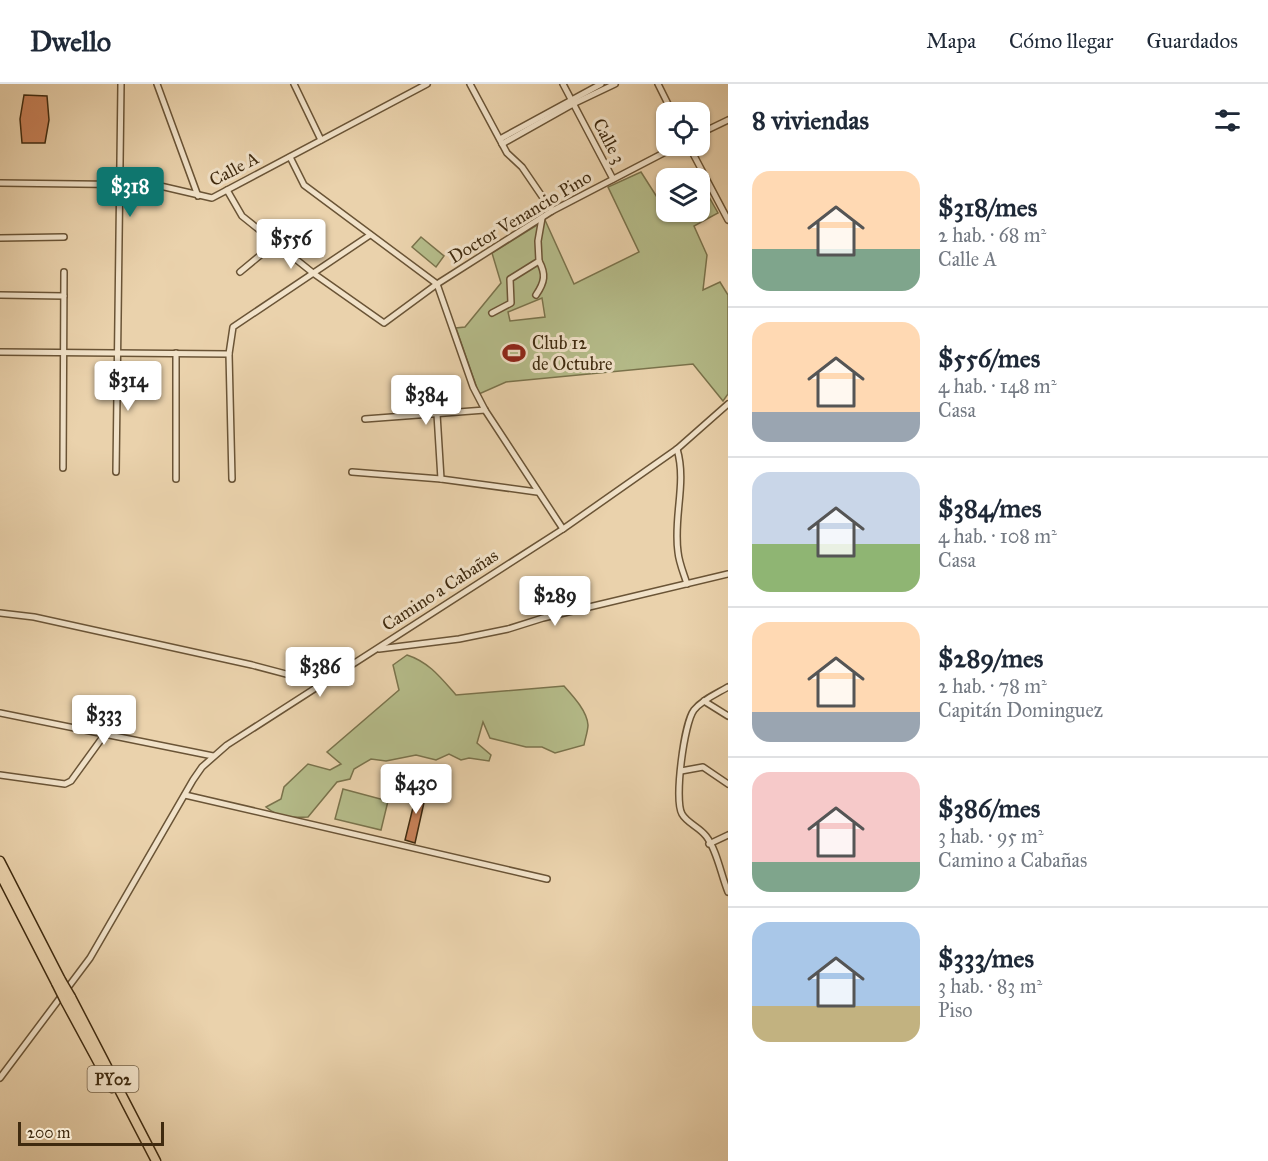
<!DOCTYPE html>
<html lang="es">
<meta charset="utf-8">
<style>
body{margin:0;font-family:"IM FELL Great Primer",serif;background:#f2f2f3;color:#1f2937;height:100vh;display:flex;flex-direction:column;font-size:22px;white-space:nowrap}
*{box-sizing:border-box;margin:0}
p{font-size:20px;color:#747a83}
.icon{flex:none;width:33px;height:33px;fill:none;stroke:currentColor;stroke-width:2;stroke-linecap:round;stroke-linejoin:round}
.map{position:relative;flex:1;overflow:hidden}
.sheet{display:flex;flex-direction:column;background:#fff;width:540px}
.sheet>*{flex:none}
.buttons{position:absolute;left:656px;top:18px;display:grid;gap:12px}
.buttons a{display:grid;place-items:center;width:54px;height:54px;border-radius:12px;background:#fff;box-shadow:0 2px 4px #0004;font-size:30px}
.scale{position:absolute;left:18px;bottom:15px;width:146px;box-sizing:border-box;padding-left:6px;border:3px solid #3f2a0f;border-top:0;font-size:16px;line-height:21px;white-space:nowrap;color:#3f2a0f;-webkit-text-stroke:4px #f1e2c9;paint-order:stroke}
.price{position:absolute;translate:-50% -51px;padding:0 14px;border-radius:6px;background:#fff;color:#222;font-size:20px;line-height:39px;filter:drop-shadow(0 2px 3px #0008)}
.price::after{content:'';position:absolute;left:50%;top:36px;width:18px;height:14px;margin-left:-9px;background:inherit;clip-path:polygon(0 0,100% 0,50% 100%)}
.price.on{background:#0f766e;color:#fff}
ul{padding:0;list-style:none}
li{display:flex;align-items:center;gap:18px;height:150px;padding:0 24px}
li+li{border-top:2px solid #e0e1e3}
li span{display:grid;place-items:center;flex:none;width:168px;height:120px;border-radius:18px;color:#555}
li>.icon{margin-inline-start:auto}
span .icon{width:72px;height:72px;fill:#fffc;stroke-width:1}
li b{font-size:26px}
h2{display:flex;justify-content:space-between;align-items:center;height:72px;padding:0 24px;font-size:26px}
header{display:flex;align-items:center;gap:36px;box-sizing:border-box;height:84px;padding:0 30px;background:#fff;border-bottom:2px solid #e0e1e3}
header strong{font-size:28px}
nav{display:flex;gap:33px;margin-inline-start:auto;font-size:21px}
main{display:flex;flex:1;min-height:0}
.map>svg:first-child{display:block}
.green{fill:#b5bc8a;stroke:#7a734c;stroke-width:1.5;fill-rule:evenodd}
.building{fill:#c88158;stroke:#3f2a0f;stroke-width:1.5}
.lines{fill:none;stroke-linecap:round;stroke-linejoin:round}
.minor-casing{stroke:#6a5436;stroke-width:8}
.highway-casing{stroke:#3f2a0f;stroke-width:11}
.minor{stroke:#f1e2c9;stroke-width:5}
.highway{stroke:#ead2ac;stroke-width:8}
.highway-bridge-casing{stroke:#3f2a0f;stroke-width:11;stroke-linecap:butt}
.highway-bridge{stroke:#ead2ac;stroke-width:8}
.labels{text-anchor:middle;dominant-baseline:central;stroke-width:6;stroke-linejoin:round;paint-order:stroke}
.shield{fill:#f1e2c9;stroke:#746147;stroke-width:1.5}
.shield-label{font-size:16px;font-weight:bold;fill:#3f2a0f}
.street-label{font-size:18px;fill:#3f2a0f;stroke:#f1e2c9}
.poi-label{font-size:18px;fill:#3f2a0f;stroke:#f1e2c9;text-anchor:start}
</style>
<header>
<strong>Dwello</strong>
<nav><a>Mapa</a><a>Cómo llegar</a><a>Guardados</a></nav>
</header>
<main>
<div class="map">
<svg width="728" height="1077" viewBox="0 0 728 1077">
<rect width="100%" height="100%" fill="#ead2ac"/>
<filter id="stains"><feTurbulence type="fractalNoise" baseFrequency=".00333" numOctaves="4"/><feColorMatrix values="0 0 0 0 .2 0 0 0 0 .09 0 0 0 0 .02 0 0 0 .5 -.17"/></filter>
<radialGradient id="worn" r=".72"><stop offset=".6" stop-color="#630" stop-opacity="0"/><stop offset="1" stop-color="#630" stop-opacity=".3"/></radialGradient>
<g class="green">
<path d="M641,88L669,132L679,128H699V118L709,113L718,129L694,142L707,171L703,206L720,198L728,211V310L723,317L693,280L506,298L479,310L456,244L465,243L501,199L492,169L545,136L574,200L639,168L608,103ZM542,214L545,233L510,237L508,228Z"/>
<path d="M421,153L444,172L436,183L412,163Z"/>
<path d="M407,571C429,578 441,594 456,611L564,602C573,612 587,627 588,641C588,647 585,655 584,661L555,669L542,663H526L490,654L483,638L477,659L491,671L489,677L469,674L461,676L449,670L436,676L416,671L386,677L371,675L354,685L350,695L337,698L308,733C292,734 279,734 266,723L281,715L284,703L308,680L330,686L341,680L327,668L399,606L393,581Z"/>
<path d="M343,705L388,717L381,746L335,735Z"/>
</g>
<g class="building">
<path d="M24,11L47,12L49,36L45,59H22L20,35Z"/>
<path d="M418,703L427,705L415,759L405,756Z"/>
</g>
<g class="lines">
<g class="minor-casing">
<g id="minor">
<path d="M157,0L198,112"/>
<path d="M294,0L321,56"/>
<path d="M470,0L507,69L522,83L552,127"/>
<path d="M563,0L613,95"/>
<path d="M658,0L672,28"/>
<path d="M699,50L728,36"/>
<path d="M500,55L601,0"/>
<path d="M502,60L573,20L615,0"/>
<path d="M689,62L728,136"/>
<path d="M290,73L304,101L437,200L473,303L485,326L563,445"/>
<path d="M0,99L156,101L212,114L427,0"/>
<path d="M227,106L242,132L313,189L384,239L437,200L552,127L677,62"/>
<path d="M0,154L64,153"/>
<path d="M240,188L275,159"/>
<path d="M0,211L64,212"/>
<path d="M536,211C545,198 546,190 539,177"/>
<path d="M492,229L511,219L510,195L539,177L538,157L542,134"/>
<path d="M0,268L229,270"/>
<path d="M176,269V395"/>
<path d="M437,330L441,395"/>
<path d="M365,335L485,326"/>
<path d="M677,365C687,399 673,433 678,468C679,479 684,490 687,500"/>
<path d="M63,384L64,188"/>
<path d="M116,388L121,0"/>
<path d="M352,388L441,395L537,408"/>
<path d="M232,395L229,270L233,243L370,151"/>
<path d="M0,529L34,533L252,581L320,599"/>
<path d="M379,565L459,555L508,545L543,534L728,490"/>
<path d="M728,603C716,610 702,616 694,626C684,639 674,716 682,730C687,739 699,743 706,752C717,766 721,791 728,808"/>
<path d="M704,617L728,632"/>
<path d="M0,629L213,672"/>
<path d="M681,687L703,683L728,700"/>
<path d="M0,691L65,700L71,697L105,650"/>
<path d="M185,711L547,795"/>
<path d="M709,760L728,751"/>
<path d="M0,994L90,874L193,696L202,683L227,661L563,445L677,365L728,320"/>
</g>
</g>
<g class="highway-casing">
<g id="highway">
<path d="M0,777L61,896"/>
<path d="M0,790L56,899"/>
<path d="M71,913L156,1077"/>
<path d="M65,917L112,1004"/>
</g>
</g>
<use href="#minor" class="minor"/>
<use href="#highway" class="highway"/>
<g class="highway-bridge-casing">
<g id="highway-bridge">
<path d="M61,896L71,913"/>
<path d="M56,899L65,917"/>
</g>
</g>
<use href="#highway-bridge" class="highway-bridge"/>
</g>
<defs>
<g id="stadium-bare" transform="scale(1.8)"><path d="M0-5a6.5 5 0 1 0 0 10a6.5 5 0 1 0 0-10ZM-3.5-1.8h7v3.6h-7Z" fill="#8f2418" stroke="#f1e2c9" stroke-width="2.5" paint-order="stroke"/></g>
</defs>
<g fill-rule="evenodd">
<use href="#stadium-bare" x="514" y="269"/>
</g>
<g class="labels">
<rect class="shield" x="87.5" y="982" width="51" height="26" rx="4.5"/>
<g class="shield-label">
<text x="113" y="995">PY02</text>
</g>
<g class="street-label">
<text transform="translate(609 57) rotate(62)">Calle 3</text>
<text transform="translate(234 85) rotate(-28)">Calle A</text>
<text transform="translate(520 133) rotate(-31)">Doctor Venancio Pino</text>
<text transform="translate(440 506) rotate(-33)">Camino a Cabañas</text>
</g>
<g class="poi-label">
<text x="532" y="259">Club 12<tspan x="532" dy="21">de Octubre</tspan></text>
</g>
</g>
<rect width="100%" height="100%" filter="url(#stains)"/>
<rect width="100%" height="100%" fill="url(#worn)"/>
</svg>
<div class="buttons">
<a><svg class="icon" aria-label="locate" viewBox="0 0 24 24"><circle cx="12" cy="12" r="6"/><path d="M12 2v4M12 18v4M2 12h4M18 12h4"/></svg></a>
<a><svg class="icon" aria-label="layers" viewBox="0 0 24 24"><path d="M12 4l9 5-9 5-9-5zM3 14l9 5 9-5"/></svg></a>
</div>
<div class="scale">200 m</div>
<b class="price on" style="left:130px;top:134px">$318</b>
<b class="price" style="left:291px;top:186px">$556</b>
<b class="price" style="left:128px;top:328px">$314</b>
<b class="price" style="left:426px;top:342px">$384</b>
<b class="price" style="left:555px;top:543px">$289</b>
<b class="price" style="left:320px;top:614px">$386</b>
<b class="price" style="left:104px;top:662px">$333</b>
<b class="price" style="left:416px;top:731px">$430</b>
</div>
<section class="sheet">
<h2>8 viviendas<svg class="icon" aria-label="filters" viewBox="0 0 24 24"><path d="M4 7h16M4 17h16"/><circle cx="9" cy="7" r="2"/><circle cx="15" cy="17" r="2"/></svg></h2>
<ul>
<li><span style="background:linear-gradient(#ffd9b3 65%,#7fa58c 0)"><svg class="icon" aria-label="home" viewBox="0 0 24 24"><path d="M3 11l9-7 9 7M6 9v11h12V9"/></svg></span><div><b>$318/mes</b><p>2 hab. · 68 m²</p><p>Calle A</p></div></li>
<li><span style="background:linear-gradient(#ffd9b3 75%,#9aa5b1 0)"><svg class="icon" aria-label="home" viewBox="0 0 24 24"><path d="M3 11l9-7 9 7M6 9v11h12V9"/></svg></span><div><b>$556/mes</b><p>4 hab. · 148 m²</p><p>Casa</p></div></li>
<li><span style="background:linear-gradient(#c9d6e8 60%,#8fb573 0)"><svg class="icon" aria-label="home" viewBox="0 0 24 24"><path d="M3 11l9-7 9 7M6 9v11h12V9"/></svg></span><div><b>$384/mes</b><p>4 hab. · 108 m²</p><p>Casa</p></div></li>
<li><span style="background:linear-gradient(#ffd9b3 75%,#9aa5b1 0)"><svg class="icon" aria-label="home" viewBox="0 0 24 24"><path d="M3 11l9-7 9 7M6 9v11h12V9"/></svg></span><div><b>$289/mes</b><p>2 hab. · 78 m²</p><p>Capitán Dominguez</p></div></li>
<li><span style="background:linear-gradient(#f6c9c9 75%,#7fa58c 0)"><svg class="icon" aria-label="home" viewBox="0 0 24 24"><path d="M3 11l9-7 9 7M6 9v11h12V9"/></svg></span><div><b>$386/mes</b><p>3 hab. · 95 m²</p><p>Camino a Cabañas</p></div></li>
<li><span style="background:linear-gradient(#a9c7e8 70%,#c2b280 0)"><svg class="icon" aria-label="home" viewBox="0 0 24 24"><path d="M3 11l9-7 9 7M6 9v11h12V9"/></svg></span><div><b>$333/mes</b><p>3 hab. · 83 m²</p><p>Piso</p></div></li>
</ul>
</section>
</main>
